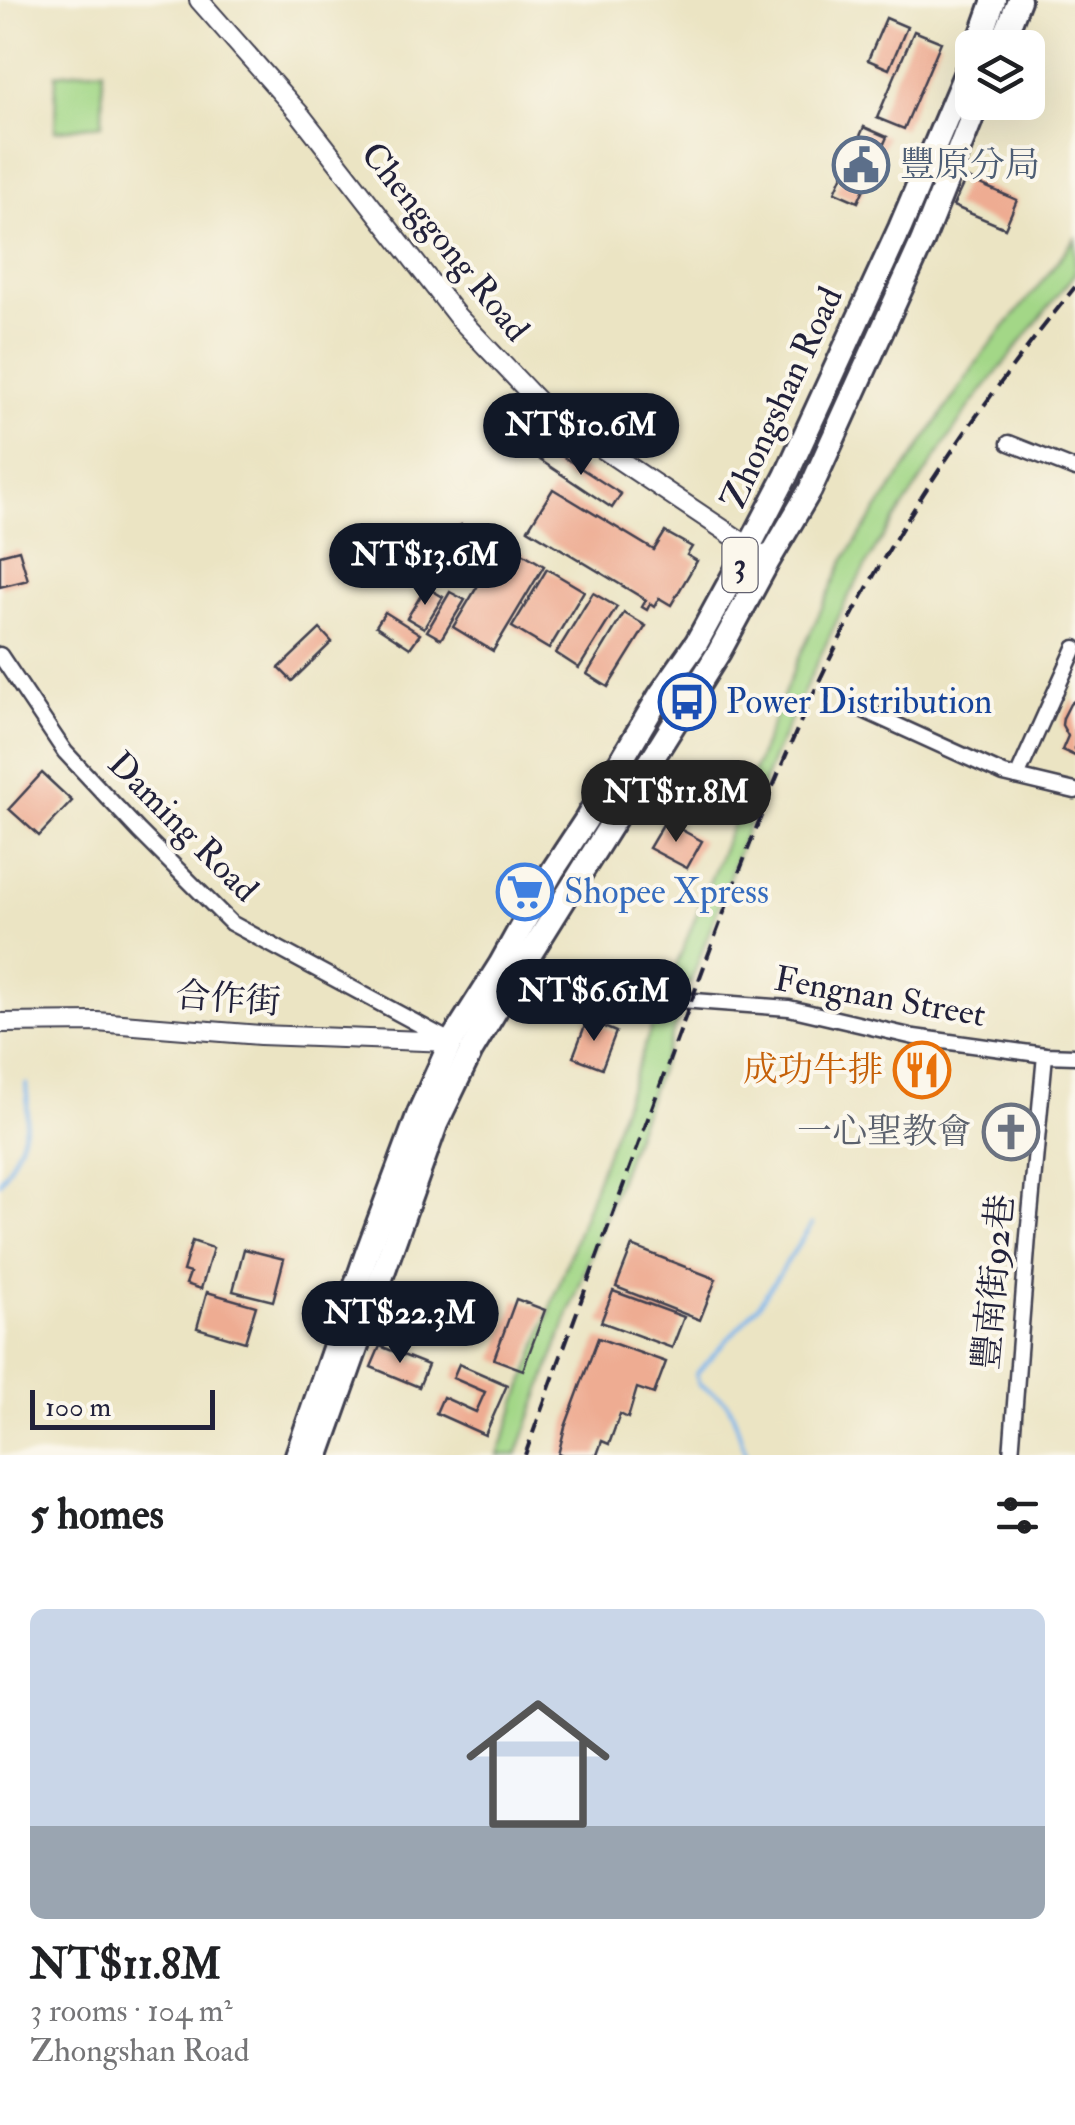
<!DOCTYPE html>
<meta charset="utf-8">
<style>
body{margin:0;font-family:"IM FELL Double Pica","Noto Serif TC",serif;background:#f2f2f2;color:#202124;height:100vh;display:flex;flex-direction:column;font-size:38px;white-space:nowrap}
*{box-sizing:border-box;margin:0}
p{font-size:32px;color:#757577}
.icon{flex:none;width:55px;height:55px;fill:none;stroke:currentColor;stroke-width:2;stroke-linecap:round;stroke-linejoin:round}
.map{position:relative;height:1455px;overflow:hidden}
.drawer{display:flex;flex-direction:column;background:#fff;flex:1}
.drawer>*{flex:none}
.fabs{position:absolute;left:955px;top:30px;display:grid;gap:20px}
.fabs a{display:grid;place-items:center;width:90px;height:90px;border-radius:15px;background:#fff;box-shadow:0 10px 40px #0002;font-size:50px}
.scale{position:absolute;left:30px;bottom:25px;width:185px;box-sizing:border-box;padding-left:10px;border:5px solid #22223b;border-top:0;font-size:28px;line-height:35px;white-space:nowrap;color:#22223b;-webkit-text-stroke:8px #fbf7ec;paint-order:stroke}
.price{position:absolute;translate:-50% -85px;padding:0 22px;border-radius:35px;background:#111827;color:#fff;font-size:32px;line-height:65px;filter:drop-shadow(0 2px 5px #0008)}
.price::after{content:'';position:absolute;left:50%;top:60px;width:30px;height:22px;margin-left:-15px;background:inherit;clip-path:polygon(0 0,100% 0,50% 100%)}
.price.on{background:#222;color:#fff}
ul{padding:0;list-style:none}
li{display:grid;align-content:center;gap:20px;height:530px;padding:0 30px}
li+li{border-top:2px solid #e0e0e0}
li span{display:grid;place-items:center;height:310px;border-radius:15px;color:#555}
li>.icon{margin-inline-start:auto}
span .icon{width:180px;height:180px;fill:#fffc;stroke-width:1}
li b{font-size:42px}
h2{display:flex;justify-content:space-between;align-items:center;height:120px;padding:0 30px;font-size:42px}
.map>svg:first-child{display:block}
.green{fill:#a3d787;stroke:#627c61;stroke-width:2.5}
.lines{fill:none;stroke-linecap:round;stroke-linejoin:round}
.stream{stroke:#7bb5ec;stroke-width:4}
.building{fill:#eeac92}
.minor-casing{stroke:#403f4f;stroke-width:19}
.tertiary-casing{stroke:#403f4f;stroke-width:22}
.primary-casing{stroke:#403f4f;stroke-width:28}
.minor{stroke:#fff;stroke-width:14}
.tertiary{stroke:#fff;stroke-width:18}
.primary{stroke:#fff;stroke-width:22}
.rail{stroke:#22223b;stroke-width:4;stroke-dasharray:15 8;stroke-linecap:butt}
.labels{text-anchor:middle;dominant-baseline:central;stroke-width:8;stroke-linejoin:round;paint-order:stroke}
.shield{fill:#fbf7ec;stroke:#636270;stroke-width:2.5}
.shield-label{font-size:32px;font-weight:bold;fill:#22223b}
.service-label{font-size:35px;fill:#4e5e75;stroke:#fbf7ec;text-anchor:start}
.street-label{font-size:35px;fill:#22223b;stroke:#fbf7ec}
.transit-label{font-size:35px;fill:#164399;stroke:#fbf7ec;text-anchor:start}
.shop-label{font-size:35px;fill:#366cbe;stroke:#fbf7ec;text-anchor:start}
.food-label{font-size:35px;fill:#c56008;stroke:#fbf7ec;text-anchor:end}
.worship-label{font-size:35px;fill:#5b616d;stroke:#fbf7ec;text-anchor:end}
</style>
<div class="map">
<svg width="1075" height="1455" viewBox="0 0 1075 1455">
<rect width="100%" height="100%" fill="#fbf7ec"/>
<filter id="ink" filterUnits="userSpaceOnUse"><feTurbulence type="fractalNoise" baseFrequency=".01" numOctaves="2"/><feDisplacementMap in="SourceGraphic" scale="20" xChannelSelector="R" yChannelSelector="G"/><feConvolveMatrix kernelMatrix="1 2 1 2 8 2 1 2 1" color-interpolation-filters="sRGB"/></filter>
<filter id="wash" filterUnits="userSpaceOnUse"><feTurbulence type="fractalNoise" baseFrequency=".0048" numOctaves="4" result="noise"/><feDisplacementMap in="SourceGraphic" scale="40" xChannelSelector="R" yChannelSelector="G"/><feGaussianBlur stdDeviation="2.25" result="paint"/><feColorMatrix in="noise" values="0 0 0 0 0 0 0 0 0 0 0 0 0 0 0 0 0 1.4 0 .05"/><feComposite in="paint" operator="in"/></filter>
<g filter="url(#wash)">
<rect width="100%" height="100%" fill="#ebe4c3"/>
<g class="green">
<path d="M103,69L102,124L55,131L56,74Z"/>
<path d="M1075,238V273L968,409L876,548L847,599L774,755L690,984H669L796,664L845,558L984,352L1046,277Z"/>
<path d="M656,1014L679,1016L517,1455H498Z"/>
</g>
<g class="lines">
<g class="stream">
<path d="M0,1182C20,1149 32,1124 26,1084"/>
<path d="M747,1455C740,1441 735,1411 726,1402C719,1395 708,1390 699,1384L696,1374L758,1306L812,1224"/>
</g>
</g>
<g id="blocks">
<g class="building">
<path d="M886,18L907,27L889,69L868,60Z"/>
<path d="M914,31L941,42L904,129L877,118Z"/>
<path d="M864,127L887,137L858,202L835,192Z"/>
<path d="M966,178L1017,200L1005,228L953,206Z"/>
<path d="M548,447L621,494L612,508L540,460Z"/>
<path d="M553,489L654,550L665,532L692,547L687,555L697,561L671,605L659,598L654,607L650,604L647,610L642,607L646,600L528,529Z"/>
<path d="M461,525L469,539L438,558L430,544Z"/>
<path d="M504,542L544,566L493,651L453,627Z"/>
<path d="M423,543L434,559L422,567L412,550Z"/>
<path d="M19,550L28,580L0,587V555Z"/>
<path d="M408,551L419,568L405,577L394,560Z"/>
<path d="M547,569L584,591L549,649L512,627Z"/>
<path d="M426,587L443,597L424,628L407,618Z"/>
<path d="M450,592L465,600L441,639L427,631Z"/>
<path d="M593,593L617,607L579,668L556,653Z"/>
<path d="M385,612L420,634L410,648L376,626Z"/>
<path d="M624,613L646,626L608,687L587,674Z"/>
<path d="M320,629L332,642L292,681L279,668Z"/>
<path d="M1075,700V756L1062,750L1068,736L1062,725L1063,718L1070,704Z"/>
<path d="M42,773L72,801L39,836L9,809Z"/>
<path d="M665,821L702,841L687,868L649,848Z"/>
<path d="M587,1020L616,1032L602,1068L573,1057Z"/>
<path d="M192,1241L213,1248L201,1289L186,1284L190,1273L183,1271Z"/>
<path d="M632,1246L716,1279L700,1320L616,1287Z"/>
<path d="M244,1249L284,1259L273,1301L233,1291Z"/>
<path d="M613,1291L684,1317L672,1348L601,1322Z"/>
<path d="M207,1292L256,1306L245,1342L197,1328Z"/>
<path d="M516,1299L545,1310L523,1370L494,1359Z"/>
<path d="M598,1338L666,1362L654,1394L637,1388L628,1418L620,1414L609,1444L602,1441L597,1455H558L565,1427Z"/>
<path d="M380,1346L428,1365L419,1387L371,1367Z"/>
<path d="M459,1364L507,1385L485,1435L436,1413L443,1397L476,1412L485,1392L453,1378Z"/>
</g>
</g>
</g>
<g filter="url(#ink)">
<use href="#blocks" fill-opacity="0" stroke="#403f4f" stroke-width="2.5"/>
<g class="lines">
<g class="minor-casing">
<g id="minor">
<path d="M1009,443L1075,469"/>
<path d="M0,655L65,752L139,831L231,923L450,1041"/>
<path d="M859,708L1004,774L1075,791"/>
<path d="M1017,777L1075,648"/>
<path d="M514,973L553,988L600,999L681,1000L789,1008L914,1037L1045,1055L1075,1056"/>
<path d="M1011,1455L1028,1236L1045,1055"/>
</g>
</g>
<g class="tertiary-casing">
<g id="tertiary">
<path d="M199,0L299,113L457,316L549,413L769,560"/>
<path d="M0,1023L97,1022L260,1035L451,1042"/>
</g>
</g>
<g class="primary-casing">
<g id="primary">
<path d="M977,48L994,0"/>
<path d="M1000,48L1019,0"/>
<path d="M297,1455L367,1253L419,1113L451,1042L500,965L553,870L586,820L660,695L697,642L749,547L786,476L900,228L972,58"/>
<path d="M318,1455L436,1124L471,1051L517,975L719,652L767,563L810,490L922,242L978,102"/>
</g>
</g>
<use href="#minor" class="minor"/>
<use href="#tertiary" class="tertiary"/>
<use href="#primary" class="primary"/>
<path class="rail" d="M525,1455C578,1308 632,1162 686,1015C735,883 782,750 847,625C910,504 989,393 1075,287"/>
</g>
</g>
<defs>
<g id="civic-ring" transform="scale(2.875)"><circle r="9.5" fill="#fbf7ec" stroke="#5c6f8a" stroke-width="1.5"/><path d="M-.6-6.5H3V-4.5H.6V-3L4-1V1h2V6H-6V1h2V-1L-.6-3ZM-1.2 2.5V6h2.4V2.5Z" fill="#5c6f8a"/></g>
<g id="bus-ring" transform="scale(2.875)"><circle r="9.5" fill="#fbf7ec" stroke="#1a4fb4" stroke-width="1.5"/><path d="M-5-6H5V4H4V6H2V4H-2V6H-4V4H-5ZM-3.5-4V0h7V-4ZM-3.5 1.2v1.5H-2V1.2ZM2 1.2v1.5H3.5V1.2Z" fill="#1a4fb4"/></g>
<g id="supermarket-ring" transform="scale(2.875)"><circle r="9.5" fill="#fbf7ec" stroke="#3f7fe0" stroke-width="1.5"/><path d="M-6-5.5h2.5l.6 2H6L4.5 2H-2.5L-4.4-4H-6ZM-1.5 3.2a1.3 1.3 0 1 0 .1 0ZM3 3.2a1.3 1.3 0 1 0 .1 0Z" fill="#3f7fe0"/></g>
<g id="restaurant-ring" transform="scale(2.875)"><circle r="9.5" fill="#fbf7ec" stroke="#e8710a" stroke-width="1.5"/><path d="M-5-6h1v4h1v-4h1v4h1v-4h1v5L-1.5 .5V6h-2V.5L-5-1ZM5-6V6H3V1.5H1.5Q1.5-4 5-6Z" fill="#e8710a"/></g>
<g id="church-ring" transform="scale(2.875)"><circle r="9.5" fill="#fbf7ec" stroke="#6b7280" stroke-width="1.5"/><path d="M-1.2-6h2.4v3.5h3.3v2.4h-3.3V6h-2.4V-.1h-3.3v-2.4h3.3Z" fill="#6b7280"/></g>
</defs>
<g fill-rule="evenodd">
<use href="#civic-ring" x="861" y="165"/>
<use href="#bus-ring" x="687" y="702"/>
<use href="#supermarket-ring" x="525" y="892"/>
<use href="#restaurant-ring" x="922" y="1070"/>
<use href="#church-ring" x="1011" y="1132"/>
</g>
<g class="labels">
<rect class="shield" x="722.5" y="538" width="35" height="54" rx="8"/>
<g class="shield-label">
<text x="740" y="565">3</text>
</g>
<g class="service-label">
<text x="900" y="165">豐原分局</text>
</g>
<g class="street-label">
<text transform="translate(445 242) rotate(51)">Chenggong Road</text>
<text transform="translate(782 398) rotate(-65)">Zhongshan Road</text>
<text transform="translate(183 827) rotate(45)">Daming Road</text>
<text transform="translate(880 997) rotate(10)">Fengnan Street</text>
<text transform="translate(228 999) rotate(4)">合作街</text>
<text transform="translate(994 1282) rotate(-85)">豐南街92巷</text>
</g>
<g class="transit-label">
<text x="726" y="702">Power Distribution</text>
</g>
<g class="shop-label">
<text x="564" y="892">Shopee Xpress</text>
</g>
<g class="food-label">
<text x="883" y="1070">成功牛排</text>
</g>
<g class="worship-label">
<text x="972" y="1132">一心聖教會</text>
</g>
</g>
</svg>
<div class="fabs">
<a><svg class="icon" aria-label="layers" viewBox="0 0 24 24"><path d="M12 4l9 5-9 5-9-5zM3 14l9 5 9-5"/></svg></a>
</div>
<div class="scale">100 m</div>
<b class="price" style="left:581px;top:478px">NT$10.6M</b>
<b class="price" style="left:425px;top:608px">NT$13.6M</b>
<b class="price on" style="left:676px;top:845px">NT$11.8M</b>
<b class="price" style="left:594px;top:1044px">NT$6.61M</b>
<b class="price" style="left:400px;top:1366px">NT$22.3M</b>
</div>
<section class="drawer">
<h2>5 homes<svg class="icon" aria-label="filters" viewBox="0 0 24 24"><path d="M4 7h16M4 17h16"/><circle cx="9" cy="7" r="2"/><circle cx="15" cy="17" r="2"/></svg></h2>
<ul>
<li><span style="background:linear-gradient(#c9d6e8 70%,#9aa5b1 0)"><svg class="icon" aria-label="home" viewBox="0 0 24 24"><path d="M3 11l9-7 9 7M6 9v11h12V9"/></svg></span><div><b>NT$11.8M</b><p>3 rooms · 104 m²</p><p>Zhongshan Road</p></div></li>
</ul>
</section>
